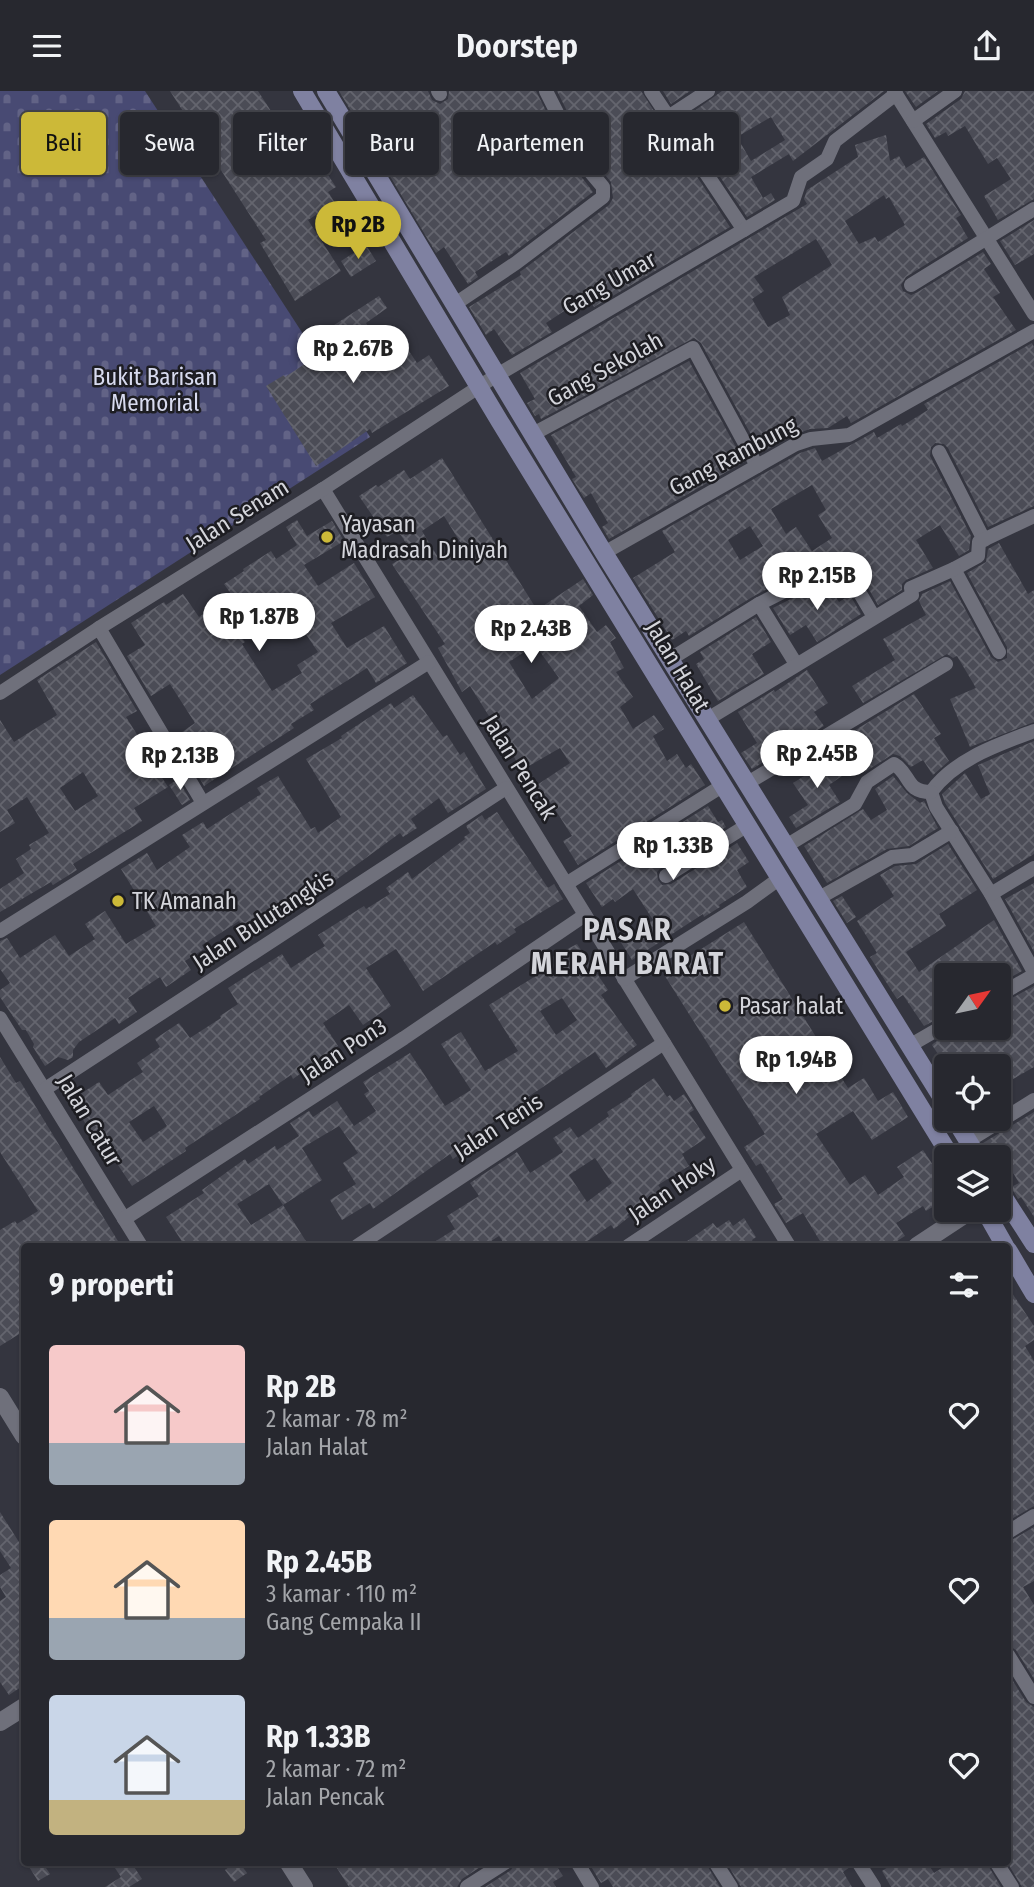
<!DOCTYPE html>
<html lang="id">
<meta charset="utf-8">
<style>
body{margin:0;font-family:"Fira Sans Condensed",sans-serif;background:#33343b;color:#f1f3f6;height:100vh;display:flex;flex-direction:column;font-size:26px;white-space:nowrap}
*{box-sizing:border-box;margin:0}
p{font-size:23px;color:#a4a6aa}
.icon{flex:none;width:38px;height:38px;fill:none;stroke:currentColor;stroke-width:2;stroke-linecap:round;stroke-linejoin:round}
.map{position:relative;flex:1;overflow:hidden}
.sheet{position:absolute;left:21px;top:1152px;width:990px;height:623px;display:flex;flex-direction:column;background:#27282f;border-radius:7px;box-shadow:0 2px 5px #0004,0 0 0 2px #43444b}
.sheet>*{flex:none}
.top-card{position:absolute;left:21px;top:21px;width:992px;height:63px;display:flex;gap:14px}
.needle{width:46px;rotate:57deg}
.fabs{position:absolute;left:934px;top:872px;display:grid;gap:14px}
.fabs a{display:grid;place-items:center;width:77px;height:77px;border-radius:7px;background:#27282f;box-shadow:0 2px 5px #0004,0 0 0 2px #43444b;font-size:35px}
.price{position:absolute;translate:-50% -60px;padding:0 16px;border-radius:24px;background:#fff;color:#222;font-size:23px;line-height:46px;filter:drop-shadow(0 2px 4px #0008)}
.price::after{content:'';position:absolute;left:50%;top:42px;width:21px;height:16px;margin-left:-10px;background:inherit;clip-path:polygon(0 0,100% 0,50% 100%)}
.price.active{background:#ccb938;color:#111}
ul{padding:0;list-style:none}
li{display:flex;align-items:center;gap:21px;height:175px;padding:0 28px}
li span{display:grid;place-items:center;flex:none;width:196px;height:140px;border-radius:7px;color:#555}
li>.icon{margin-inline-start:auto}
span .icon{width:84px;height:84px;fill:#fffc;stroke-width:1}
li b{font-size:30px}
h2{display:flex;justify-content:space-between;align-items:center;height:84px;padding:0 28px;font-size:30px}
.pill{padding:0 24px;border-radius:7px;background:#27282f;box-shadow:0 2px 5px #0004,0 0 0 2px #43444b;font-size:24px;line-height:63px}
.pill.active{background:#ccb938;color:#111}
header{display:flex;justify-content:space-between;align-items:center;height:91px;padding:0 28px;background:#27282f;font-size:32px;font-weight:600}
.map>svg:first-child{display:block}
.cemetery{fill:url(#cemetery-stones)}
.building{fill:url(#building-cross-hatch);fill-rule:evenodd}
.lines{fill:none;stroke-linecap:round;stroke-linejoin:round}
.minor{stroke:#6f707b;stroke-width:14}
.tertiary{stroke:#6f707b;stroke-width:18}
.secondary{stroke:#7f81a1;stroke-width:18}
.poi-dot{fill:#ccb938;stroke:#1d1d22;stroke-width:2.5}
.labels{text-anchor:middle;dominant-baseline:central;stroke-width:5;stroke-linejoin:round;paint-order:stroke}
.street-label{font-size:23px;fill:#d4d5db;stroke:#1d1d22}
.park-label{font-size:23px;fill:#d8dbef;stroke:#1d1d22}
.poi-label{font-size:23px;fill:#d4d5db;stroke:#1d1d22;text-anchor:start}
.district-label{font-size:30px;font-weight:bold;letter-spacing:2px;fill:#d4d5db;stroke:#1d1d22}
</style>
<header><svg class="icon" aria-label="menu" viewBox="0 0 24 24"><path d="M4 6h16M4 12h16M4 18h16"/></svg>Doorstep<svg class="icon" aria-label="share" viewBox="0 0 24 24"><path d="M12 15V3M7 8l5-5 5 5M5 13v7h14v-7"/></svg></header>
<div class="map">
<svg width="1034" height="1796" viewBox="0 0 1034 1796">
<defs>
<pattern id="cemetery-stones" width="16" height="16" patternUnits="userSpaceOnUse" patternTransform="scale(1.75)"><rect width="16" height="16" fill="#484a73"/><path d="M2 7V4a2 2 0 0 1 4 0v3zM10 15v-3a2 2 0 0 1 4 0v3z" fill="#626386"/></pattern>
<pattern id="building-cross-hatch" width="8" height="8" patternUnits="userSpaceOnUse" patternTransform="scale(1.75)"><rect width="8" height="8" fill="#4b4c56"/><path d="M0 0l8 8M0 8l8-8" fill="none" stroke="#64656e"/></pattern>
</defs>
<rect width="100%" height="100%" fill="#34353f"/>
<path class="cemetery" d="M0,0H145L370,346L0,584Z"/>
<g class="building">
<path d="M170,0H258L291,51L300,45L324,83L326,81L336,96L328,101L335,112L308,129L341,180L295,210L260,152L266,149Z"/>
<path d="M339,0H428L432,9L440,13L448,8L449,0H536L574,76L593,101L509,165L506,161L475,181L478,186L468,193L444,156L436,162Z"/>
<path d="M557,0H641L730,136L594,216L587,205L546,232L552,241L512,264L494,238L486,244L469,216L521,184L520,181L609,114L613,107L611,91L590,66Z"/>
<path d="M663,0H690L671,13Z"/>
<path d="M722,0H884L793,70L789,63L751,86L763,107L771,102L775,109L747,126L682,29ZM771,26L785,49L751,70L737,46Z"/>
<path d="M905,0H938L916,16Z"/>
<path d="M965,0H1034V108L998,129L984,105L1011,88L997,67L988,73L965,35L948,45L946,41L935,47L926,33L961,8Z"/>
<path d="M886,44L890,70L899,65L906,77L924,66L961,124L956,127L968,147L906,186L901,194L903,200L911,204L916,202L983,161L991,173L984,178L1000,202L993,206L1016,239L851,332L847,325L828,337L810,338L793,344L761,362L701,252L694,247L541,328L539,323L535,325L527,312L535,308L520,282L807,113L804,108L807,99L858,66L855,54ZM884,104L886,108L889,106L905,134L878,151L875,146L859,153L845,130ZM816,148L832,174L782,206L790,224L768,236L752,208L764,200L754,186Z"/>
<path d="M1034,129V163L1015,174L1000,150Z"/>
<path d="M366,154L376,170L351,186L341,170Z"/>
<path d="M379,205L387,217L366,232L379,253L397,242L417,272L429,264L449,295L372,342L370,338L316,375L266,295L284,284L285,286L323,261L314,247Z"/>
<path d="M1032,252L1034,256V415L988,436L948,357L944,353L935,352L931,356L930,365L971,445L969,459L959,465L940,434L916,449L933,477L906,489L902,493V499L878,514L853,471L840,464L831,465L754,505L689,545L686,540L672,549L633,487L675,461L662,440L800,362L815,357L822,370L874,341L877,347L901,333L902,335L928,319L924,313ZM812,394L826,419L818,424L832,447L812,460L796,436L786,443L771,418ZM750,435L763,455L740,469L728,449Z"/>
<path d="M689,270L744,371L609,448L602,436L608,432L591,402L584,407L572,388L576,386L551,344Z"/>
<path d="M442,367L537,519L583,488L593,504L579,515L597,541L606,534L616,547L610,551L624,577L616,581L633,606L620,616L633,638L654,624L664,638L653,645L667,670L677,663L686,677L691,673L705,694L578,774L563,750L572,745L551,712L546,715L534,696L570,672L560,657L522,679L505,651L502,653L491,635L494,633L470,595L462,601L438,557L445,553L392,473L412,461L398,440L387,446L359,405L376,394L378,396L404,379L410,388ZM444,425L462,454L439,468L422,440ZM535,554L559,587L532,608L509,571Z"/>
<path d="M297,429L307,445L332,430L344,450L304,474L318,495L354,472L375,506L331,532L347,557L384,535L407,572L376,592L367,577L310,613L314,619L291,633L294,637L204,695L175,646L195,632L170,593L151,605L127,565L145,554L131,532L164,511L166,514L183,503L199,526L231,503L224,493L244,480L243,478L271,460L276,468L297,454L286,436ZM290,520L318,561L297,574L302,582L272,600L242,553L245,551L240,544L272,524L276,529Z"/>
<path d="M999,452L1028,503L1034,499V631L970,656L950,608L976,597L957,565L953,567L947,563L863,612L852,595L895,569L883,548L926,524L919,510L922,503L950,490L991,566L998,571L1007,567V556L967,482L986,471L988,458Z"/>
<path d="M826,490L839,511L850,504L861,523L817,551L806,534L790,544L773,517Z"/>
<path d="M756,526L771,551L752,563L764,583L718,610L696,573L704,568L700,561Z"/>
<path d="M96,551L137,620L126,626L143,653L141,654L168,696L134,717L142,730L73,773L77,779L53,794L51,791L0,821V798L24,782L16,768L31,758L29,754L49,742L27,706L7,719L15,732L0,741V629L14,651L57,624L37,589ZM83,681L98,705L75,720L60,697Z"/>
<path d="M807,579L828,612L814,621L824,635L752,678L741,662L757,652L738,621L774,599L775,601Z"/>
<path d="M914,603L941,643L934,647L949,670L933,684L923,669L911,676L900,665L893,663L865,681L844,646Z"/>
<path d="M413,604L443,646L447,644L460,664L464,661L486,698L448,722L439,707L411,728L417,737L403,746L400,742L318,802L247,844L239,830L202,854L204,858L185,870L191,879L166,896L160,886L128,907L137,921L119,933L115,927L79,951L73,959V966L68,969L58,966L45,975L33,956L34,953L26,939H22L0,906V899L10,892L0,878V850L7,847L20,867L55,844L69,865L95,848L85,833L105,820L126,853L156,835L121,778L147,762L157,779L190,756L182,744L203,731L207,738L261,703L257,697L278,685L311,738L315,736L318,742L341,726L306,668L342,647L341,645L391,612L394,617Z"/>
<path d="M1034,650V763L993,788L945,712L942,703L965,682L981,708L990,703L978,674Z"/>
<path d="M823,658L842,685L829,694L840,711L796,737L789,726L808,714L793,692L820,675L813,664Z"/>
<path d="M893,685L907,702L920,712L924,710L938,737L909,755L887,758L827,792L804,755L863,718L871,729L887,719L875,698Z"/>
<path d="M178,688L190,709L182,714L169,694Z"/>
<path d="M708,715L718,731L722,729L726,736L661,777L657,781L658,789L662,794L671,793L737,752L749,771L737,779L747,796L719,814L720,816L704,826L703,823L632,869L620,850L653,829L633,798L615,811L613,808L602,816L586,792Z"/>
<path d="M497,721L548,797L554,793L563,808L514,838L516,841L497,854L495,851L423,900L396,858L366,877L391,915L363,934L349,914L323,932L338,955L293,988L291,984L259,1006L260,1008L185,1057L186,1060L132,1095L102,1050L98,1053L71,1009L99,991L108,1004L143,981L137,972L160,956L155,948L179,932L190,947L221,927L220,925L238,913L228,897L282,863L291,877L325,855L318,844L364,815L366,818L390,803L386,797L408,781L412,788L465,748L464,746L470,742L466,735L482,724L485,729ZM154,1015L167,1035L143,1051L129,1031Z"/>
<path d="M948,753L977,799L939,823L946,835L906,861L919,881L994,829L1022,880L999,893V884H947V923L924,935L903,904L897,908L870,866L877,862L857,830L894,805L880,784L895,775L916,773Z"/>
<path d="M1034,792V861L1005,808Z"/>
<path d="M842,805L856,826L847,832L833,810Z"/>
<path d="M744,831L848,997L864,987L878,1010L893,1001L908,1026L872,1049L853,1020L816,1043L850,1094L865,1084L878,1104L904,1086L897,1076L923,1059L947,1095L942,1100L947,1107L926,1120L923,1115L896,1132L905,1145L889,1155H823L803,1122L786,1132L774,1113L783,1108L761,1072L756,1075L744,1056L765,1043L663,882Z"/>
<path d="M577,853L608,899L601,904L637,954L606,977L595,961L525,1008L527,1012L503,1028L501,1026L470,1047L474,1053L453,1068L450,1063L373,1118L370,1112L342,1129L330,1109L356,1093L343,1072L358,1062L339,1035L302,1057L322,1089L283,1114L309,1155H185L166,1126L204,1102L202,1099L245,1068L248,1073L275,1055L277,1059L299,1045L290,1032L309,1020L313,1026L337,1010L354,1035L376,1020L364,1003L369,1000L363,991L410,962L445,1015L471,999L441,953L461,941L485,980L518,960L489,914L539,883L535,875ZM562,907L577,929L556,944L540,920ZM269,1093L283,1114L251,1134L237,1113Z"/>
<path d="M1034,895V976L999,996V975H946L932,954L934,952L952,941L956,936H999V914Z"/>
<path d="M0,966L16,992L20,990L121,1155H73L69,1149L59,1155H24V1240L0,1255V1139L15,1130L17,1133L38,1120L0,1061Z"/>
<path d="M654,987L667,1006L670,1004L674,1010L684,1003L694,1019L689,1022L706,1047L682,1063L689,1075L658,1094L662,1099L627,1124L629,1126L614,1138L611,1134L580,1155H506L499,1145L483,1155H428L455,1138L447,1125L479,1105L470,1092L517,1061L530,1082L563,1061L553,1047L570,1036L578,1047L609,1025L607,1021L632,1005L631,1003ZM595,1067L612,1092L587,1111L569,1084Z"/>
<path d="M1034,1021V1126L1021,1106L1018,1108L1011,1096L1019,1092L1004,1066H991L983,1052Z"/>
<path d="M744,1127L756,1146L752,1149L755,1155H680L713,1132L717,1137L729,1129L733,1135Z"/>
<path d="M1008,1196L1034,1235V1249L1025,1255L1034,1270V1415L1008,1430Z"/>
<path d="M0,1421L24,1459V1594L9,1604L0,1591V1510L6,1506L0,1496V1484L11,1477L0,1460Z"/>
<path d="M1034,1436V1490L1023,1496L1034,1514V1588L1016,1559L1008,1554V1451Z"/>
<path d="M1008,1582L1026,1611L1034,1616V1796H1022L1007,1771Z"/>
<path d="M26,1771H42L50,1783L38,1790Z"/>
<path d="M111,1771H131L142,1788L129,1796H105L121,1786Z"/>
<path d="M235,1771H239L247,1782L234,1791L225,1779Z"/>
<path d="M333,1771H488L462,1788L457,1796H349Z"/>
<path d="M516,1771H554L563,1785L553,1791L556,1796H485L511,1779Z"/>
<path d="M594,1771H705L720,1796H613L608,1788L601,1792L590,1774Z"/>
<path d="M726,1771H848L850,1776L843,1781L852,1796H741Z"/>
<path d="M884,1771H927L934,1782L951,1771H986L1001,1796H891L882,1780L888,1776Z"/>
</g>
<g class="lines">
<g class="minor">
<path d="M438,0L440,3"/>
<path d="M651,0L744,139"/>
<path d="M894,0L1034,223"/>
<path d="M668,26L708,0"/>
<path d="M913,30L955,0"/>
<path d="M911,194L1034,118"/>
<path d="M455,213L516,172L603,106V96L582,71L546,0"/>
<path d="M533,343L693,257L757,375"/>
<path d="M939,361L984,449"/>
<path d="M323,398L789,1155"/>
<path d="M604,462L796,353L811,348L849,344L1034,240"/>
<path d="M759,513L796,573"/>
<path d="M99,537L203,712"/>
<path d="M999,561L954,478L978,465L979,451L1034,425"/>
<path d="M669,569L759,513L835,474L845,477L874,526"/>
<path d="M0,602L99,537L323,398L497,284L793,110L801,86L827,68L835,50L896,3"/>
<path d="M706,629L912,504L911,497L954,478"/>
<path d="M746,693L946,573"/>
<path d="M931,701L936,716L991,803L1034,881"/>
<path d="M931,701C955,668 997,654 1034,640"/>
<path d="M786,755L855,713L867,691L894,673C911,683 905,701 931,701"/>
<path d="M666,785L746,735"/>
<path d="M566,793L722,695"/>
<path d="M991,803L1034,777"/>
<path d="M819,807L892,766L912,764L952,740"/>
<path d="M0,840L429,571"/>
<path d="M624,888L747,811L780,787"/>
<path d="M999,904L1034,884"/>
<path d="M0,927L141,1155"/>
<path d="M909,955L947,933"/>
<path d="M45,998L506,697"/>
<path d="M968,1050L1034,1009"/>
<path d="M124,1128L404,947L585,824"/>
<path d="M357,1155L664,952"/>
<path d="M628,1155L742,1079"/>
<path d="M1008,1441L1034,1425"/>
<path d="M1008,1564L1034,1606"/>
<path d="M577,1771L592,1796"/>
<path d="M715,1771L731,1796"/>
<path d="M858,1771L874,1796"/>
<path d="M996,1771L1012,1796"/>
<path d="M467,1796L506,1771"/>
</g>
<g class="tertiary">
<path d="M917,1155L973,1118"/>
<path d="M0,1306L24,1345"/>
<path d="M0,1631L24,1616"/>
<path d="M288,1771L304,1796"/>
</g>
<g class="secondary">
<path d="M302,0L500,331L951,1066"/>
<path d="M326,0L604,462L947,1015"/>
<path d="M954,1027L978,1066"/>
<path d="M999,1099L1034,1153"/>
<path d="M984,1118L1005,1155"/>
<path d="M1008,1159L1034,1203"/>
</g>
</g>
<g class="poi-dot">
<circle cx="327" cy="446" r="7"/>
<circle cx="118" cy="810" r="7"/>
<circle cx="725" cy="915" r="7"/>
</g>
<g class="labels">
<g class="street-label">
<text transform="translate(609 192) rotate(-30)">Gang Umar</text>
<text transform="translate(605 278) rotate(-29)">Gang Sekolah</text>
<text transform="translate(733 365) rotate(-28)">Gang Rambung</text>
<text transform="translate(237 424) rotate(-32)">Jalan Senam</text>
<text transform="translate(678 575) rotate(59)">Jalan Halat</text>
<text transform="translate(520 676) rotate(58)">Jalan Pencak</text>
<text transform="translate(263 829) rotate(-33)">Jalan Bulutangkis</text>
<text transform="translate(343 959) rotate(-33)">Jalan Pon3</text>
<text transform="translate(90 1029) rotate(59)">Jalan Catur</text>
<text transform="translate(498 1035) rotate(-33)">Jalan Tenis</text>
<text transform="translate(672 1098) rotate(-34)">Jalan Hoky</text>
</g>
<g class="park-label">
<text x="155" y="286">Bukit Barisan<tspan x="155" dy="26">Memorial</tspan></text>
</g>
<g class="poi-label">
<text x="341" y="433">Yayasan<tspan x="341" dy="26">Madrasah Diniyah</tspan></text>
<text x="132" y="810">TK Amanah</text>
<text x="739" y="915">Pasar halat</text>
</g>
<g class="district-label">
<text x="628" y="839">PASAR<tspan x="628" dy="34">MERAH BARAT</tspan></text>
</g>
</g>
</svg>
<div class="fabs">
<a><svg class="needle" viewBox="-14 -14 28 28"><path d="M0-13l5 13h-10z" fill="#e53935"/><path d="M0 13l5-13h-10z" fill="#a4a6aa"/></svg></a>
<a><svg class="icon" aria-label="locate" viewBox="0 0 24 24"><circle cx="12" cy="12" r="6"/><path d="M12 2v4M12 18v4M2 12h4M18 12h4"/></svg></a>
<a><svg class="icon" aria-label="layers" viewBox="0 0 24 24"><path d="M12 4l9 5-9 5-9-5zM3 14l9 5 9-5"/></svg></a>
</div>
<b class="price active" style="left:358px;top:170px">Rp 2B</b>
<b class="price" style="left:353px;top:294px">Rp 2.67B</b>
<b class="price" style="left:817px;top:521px">Rp 2.15B</b>
<b class="price" style="left:259px;top:562px">Rp 1.87B</b>
<b class="price" style="left:531px;top:574px">Rp 2.43B</b>
<b class="price" style="left:817px;top:699px">Rp 2.45B</b>
<b class="price" style="left:180px;top:701px">Rp 2.13B</b>
<b class="price" style="left:673px;top:791px">Rp 1.33B</b>
<b class="price" style="left:796px;top:1005px">Rp 1.94B</b>
<div class="top-card">
<a class="pill active">Beli</a>
<a class="pill">Sewa</a>
<a class="pill">Filter</a>
<a class="pill">Baru</a>
<a class="pill">Apartemen</a>
<a class="pill">Rumah</a>
</div>
<section class="sheet">
<h2>9 properti<svg class="icon" aria-label="filters" viewBox="0 0 24 24"><path d="M4 7h16M4 17h16"/><circle cx="9" cy="7" r="2"/><circle cx="15" cy="17" r="2"/></svg></h2>
<ul>
<li><span style="background:linear-gradient(#f6c9c9 70%,#9aa5b1 0)"><svg class="icon" aria-label="home" viewBox="0 0 24 24"><path d="M3 11l9-7 9 7M6 9v11h12V9"/></svg></span><div><b>Rp 2B</b><p>2 kamar · 78 m²</p><p>Jalan Halat</p></div><svg class="icon" aria-label="heart" viewBox="0 0 24 24"><path d="M12 20l-8-8c-3-5 5-10 8-4 3-6 11-1 8 4z"/></svg></li>
<li><span style="background:linear-gradient(#ffd9b3 70%,#9aa5b1 0)"><svg class="icon" aria-label="home" viewBox="0 0 24 24"><path d="M3 11l9-7 9 7M6 9v11h12V9"/></svg></span><div><b>Rp 2.45B</b><p>3 kamar · 110 m²</p><p>Gang Cempaka II</p></div><svg class="icon" aria-label="heart" viewBox="0 0 24 24"><path d="M12 20l-8-8c-3-5 5-10 8-4 3-6 11-1 8 4z"/></svg></li>
<li><span style="background:linear-gradient(#c9d6e8 75%,#c2b280 0)"><svg class="icon" aria-label="home" viewBox="0 0 24 24"><path d="M3 11l9-7 9 7M6 9v11h12V9"/></svg></span><div><b>Rp 1.33B</b><p>2 kamar · 72 m²</p><p>Jalan Pencak</p></div><svg class="icon" aria-label="heart" viewBox="0 0 24 24"><path d="M12 20l-8-8c-3-5 5-10 8-4 3-6 11-1 8 4z"/></svg></li>
</ul>
</section>
</div>
